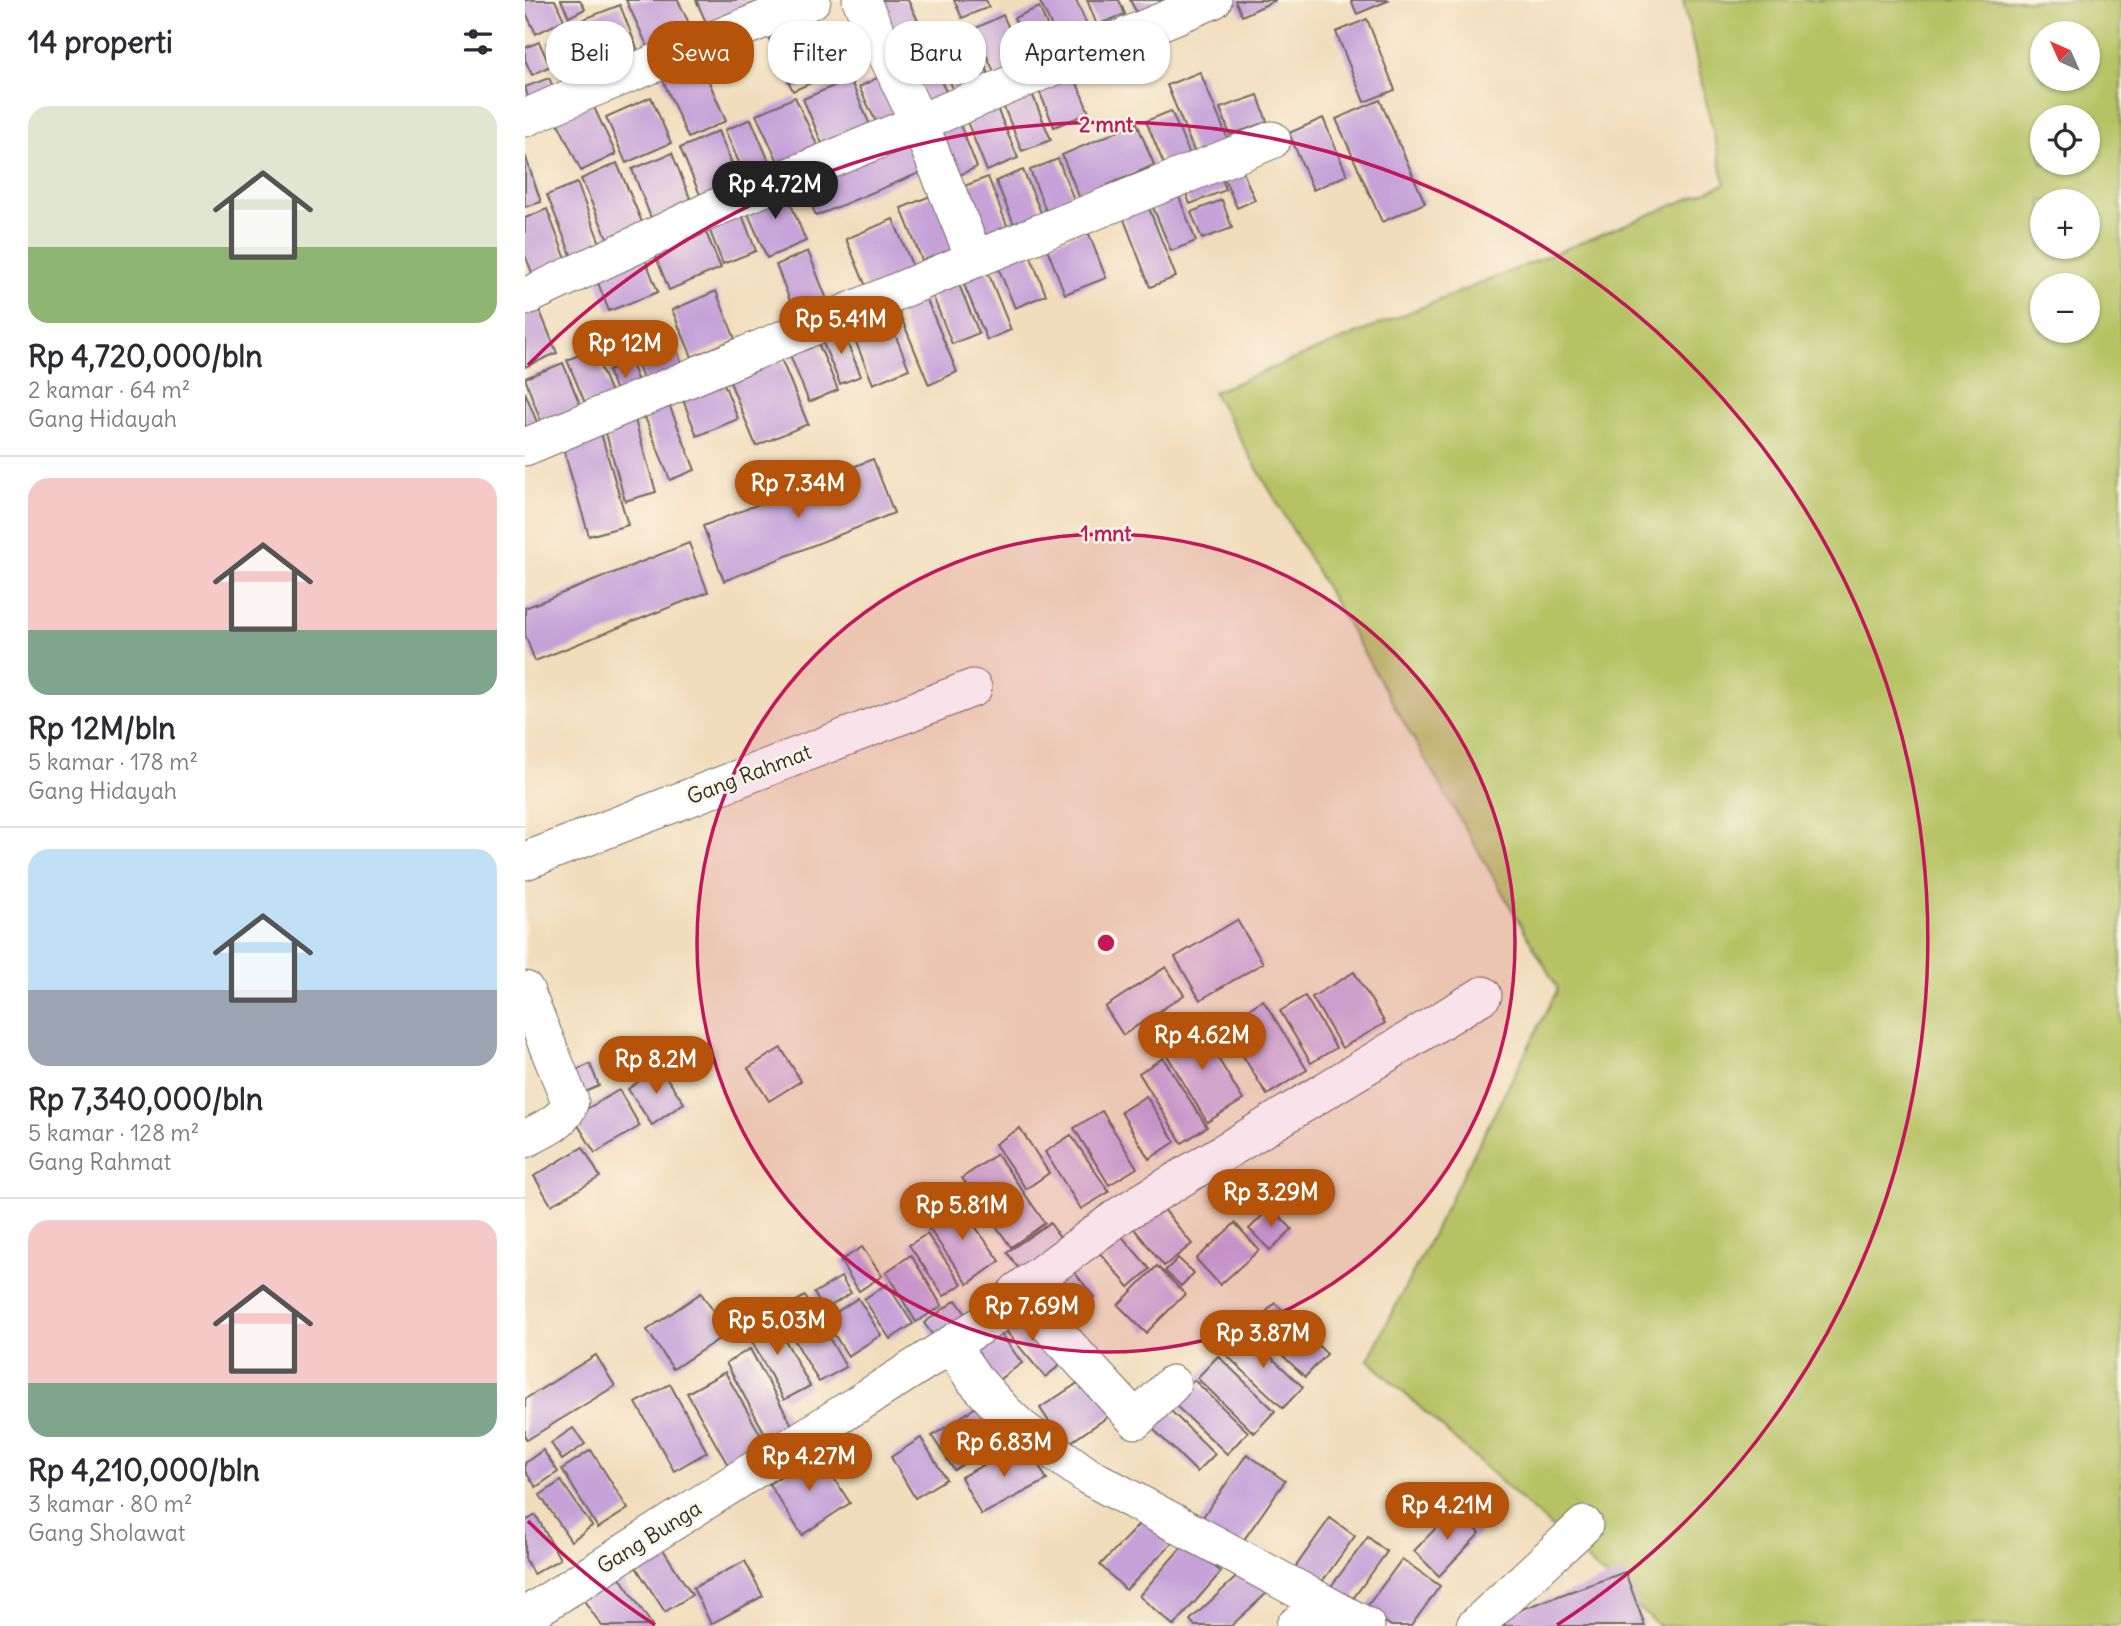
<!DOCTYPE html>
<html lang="id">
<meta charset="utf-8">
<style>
body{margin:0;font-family:Delius,sans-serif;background:#f2f2f3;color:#2b2b33;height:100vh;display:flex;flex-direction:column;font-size:26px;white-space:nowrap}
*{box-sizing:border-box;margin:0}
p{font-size:23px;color:#7c7c81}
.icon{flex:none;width:38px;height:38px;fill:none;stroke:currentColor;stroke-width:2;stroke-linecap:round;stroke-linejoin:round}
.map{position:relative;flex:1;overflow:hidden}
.sheet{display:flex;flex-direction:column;background:#fff;width:525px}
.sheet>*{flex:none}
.hud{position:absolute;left:21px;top:21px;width:665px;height:63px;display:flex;gap:14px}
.needle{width:46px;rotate:315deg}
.buttons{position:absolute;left:1505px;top:21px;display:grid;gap:14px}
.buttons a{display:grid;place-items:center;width:70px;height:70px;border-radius:50%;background:#fff;box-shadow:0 2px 5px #0004;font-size:35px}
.price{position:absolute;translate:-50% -60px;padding:0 16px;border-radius:24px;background:#b45309;color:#fff;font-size:23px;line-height:46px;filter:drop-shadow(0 2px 4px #0008)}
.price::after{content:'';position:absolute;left:50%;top:42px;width:21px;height:16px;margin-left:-10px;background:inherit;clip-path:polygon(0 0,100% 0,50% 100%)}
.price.current{background:#222;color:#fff}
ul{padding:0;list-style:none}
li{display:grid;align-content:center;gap:14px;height:371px;padding:0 28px}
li+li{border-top:2px solid #e1e1e2}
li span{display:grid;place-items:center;height:217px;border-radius:21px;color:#555}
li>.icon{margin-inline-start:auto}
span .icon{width:126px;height:126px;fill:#fffc;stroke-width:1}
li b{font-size:30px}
h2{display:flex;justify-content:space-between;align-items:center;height:84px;padding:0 28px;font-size:30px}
.tag{padding:0 24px;border-radius:28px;background:#fff;box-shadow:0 2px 5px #0004;font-size:24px;line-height:63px}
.tag.current{background:#b45309;color:#fff}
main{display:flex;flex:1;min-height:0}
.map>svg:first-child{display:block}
.green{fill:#b6c264;stroke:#707648;stroke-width:2;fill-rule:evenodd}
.building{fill:#c6a2d9}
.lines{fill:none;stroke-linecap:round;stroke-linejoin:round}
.minor-casing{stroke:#70695e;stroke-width:39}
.minor{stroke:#fff;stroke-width:37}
.ring{fill:none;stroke:#c2185b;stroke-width:3.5}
.labels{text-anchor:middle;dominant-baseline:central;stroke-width:5;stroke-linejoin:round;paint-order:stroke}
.street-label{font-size:21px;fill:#2b2b2b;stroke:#fcf5e5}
.centre{fill:#c2185b;stroke:#fcf5e5;stroke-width:3.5}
.ring-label{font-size:21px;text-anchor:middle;font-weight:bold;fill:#c2185b;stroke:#fcf5e5;stroke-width:5;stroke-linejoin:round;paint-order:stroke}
</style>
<main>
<section class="sheet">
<h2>14 properti<svg class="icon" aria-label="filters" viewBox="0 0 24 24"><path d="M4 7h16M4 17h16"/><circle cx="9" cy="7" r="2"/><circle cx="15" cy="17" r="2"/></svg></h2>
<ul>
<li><span style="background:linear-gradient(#dfe7d0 65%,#8fb573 0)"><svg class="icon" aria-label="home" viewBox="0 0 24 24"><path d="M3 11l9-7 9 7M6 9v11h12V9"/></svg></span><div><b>Rp 4,720,000/bln</b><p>2 kamar · 64 m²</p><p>Gang Hidayah</p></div></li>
<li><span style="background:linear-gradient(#f6c9c9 70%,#7fa58c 0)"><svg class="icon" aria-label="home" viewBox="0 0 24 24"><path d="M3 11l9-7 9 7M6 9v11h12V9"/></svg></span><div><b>Rp 12M/bln</b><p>5 kamar · 178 m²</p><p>Gang Hidayah</p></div></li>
<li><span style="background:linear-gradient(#bfe0f5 65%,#9aa5b1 0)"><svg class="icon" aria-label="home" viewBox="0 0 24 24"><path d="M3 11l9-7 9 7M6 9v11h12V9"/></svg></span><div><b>Rp 7,340,000/bln</b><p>5 kamar · 128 m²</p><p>Gang Rahmat</p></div></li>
<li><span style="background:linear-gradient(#f6c9c9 75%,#7fa58c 0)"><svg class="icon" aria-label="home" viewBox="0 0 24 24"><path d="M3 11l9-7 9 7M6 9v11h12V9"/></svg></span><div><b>Rp 4,210,000/bln</b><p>3 kamar · 80 m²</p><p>Gang Sholawat</p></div></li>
</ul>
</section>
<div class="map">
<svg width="1596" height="1626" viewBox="0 0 1596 1626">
<rect width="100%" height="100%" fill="#fcf5e5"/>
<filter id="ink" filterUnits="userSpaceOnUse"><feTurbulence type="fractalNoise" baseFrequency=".0143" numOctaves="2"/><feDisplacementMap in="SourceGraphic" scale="14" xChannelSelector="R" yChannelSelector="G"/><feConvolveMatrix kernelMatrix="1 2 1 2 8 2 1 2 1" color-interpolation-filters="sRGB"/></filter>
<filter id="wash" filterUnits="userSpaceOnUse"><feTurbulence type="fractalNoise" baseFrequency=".00686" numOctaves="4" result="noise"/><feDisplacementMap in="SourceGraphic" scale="28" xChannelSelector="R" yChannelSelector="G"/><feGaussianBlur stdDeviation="1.57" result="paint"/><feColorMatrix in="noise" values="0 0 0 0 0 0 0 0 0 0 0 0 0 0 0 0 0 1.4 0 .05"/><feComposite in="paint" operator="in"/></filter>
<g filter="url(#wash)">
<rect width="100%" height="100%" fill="#f1ddbc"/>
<path class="green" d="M1158,0H1596V1626H1134L843,1360L1033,989L688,392L1200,184ZM1517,33H1563V79H1517ZM1517,117H1563V163H1517ZM1517,201H1563V247H1517ZM1517,285H1563V331H1517Z"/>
<g id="blocks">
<g class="building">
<path d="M0,0H30L39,20L11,34L0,11Z"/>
<path d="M36,0H55L60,9L44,17Z"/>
<path d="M101,0H153L170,36L127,56Z"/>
<path d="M171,0H231L234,7L184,29Z"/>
<path d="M345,0H383L397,29L365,44Z"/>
<path d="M429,0H461L464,7L437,18Z"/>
<path d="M514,0H551L566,34L537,48Z"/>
<path d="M562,0H594L600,14L572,25Z"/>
<path d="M605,0H643L615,19Z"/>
<path d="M710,0H751L717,16Z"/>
<path d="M826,0H865L832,14Z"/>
<path d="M95,5L115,56L80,71L59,19Z"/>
<path d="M286,7L315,70L268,91L239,28Z"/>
<path d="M514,7L533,50L508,61L489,18Z"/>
<path d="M478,15L500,65L472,78L449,29Z"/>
<path d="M842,19L870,90L839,102L811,32Z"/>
<path d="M53,31L72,77L41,90L22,43Z"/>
<path d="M447,36L466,79L431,95L411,53Z"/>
<path d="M14,42L25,66L7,75L0,60V48Z"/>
<path d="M397,44L424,97L396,111L369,58Z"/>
<path d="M172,54L201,121L163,138L134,71Z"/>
<path d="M545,66L564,113L529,127L510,81Z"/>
<path d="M675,72L704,142L671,156L642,85Z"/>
<path d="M360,74L380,115L354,128L334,87Z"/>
<path d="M24,78L31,94L5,104L0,87Z"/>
<path d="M325,79L349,134L302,155L278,99Z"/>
<path d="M504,86L526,140L497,151L475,98Z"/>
<path d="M733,95L742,122L705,135L695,108Z"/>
<path d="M126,97L146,143L101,163L81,117Z"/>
<path d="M270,97L295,151L257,170L231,115Z"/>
<path d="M855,100L900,203L857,222L811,119Z"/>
<path d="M66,101L91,154L56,171L31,119Z"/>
<path d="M469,101L493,158L462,171L439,114Z"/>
<path d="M646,111L668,162L642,172L621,121Z"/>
<path d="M432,117L452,167L426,179L404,129Z"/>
<path d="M798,118L822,175L788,190L764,133Z"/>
<path d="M226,119L246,166L220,177L200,130Z"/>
<path d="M612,123L629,165L583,185L586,191L557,204L537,155Z"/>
<path d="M193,131L217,187L179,204L155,148Z"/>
<path d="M389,131L404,169L291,216L276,179Z"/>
<path d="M147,153L168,206L128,223L107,169Z"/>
<path d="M0,155L16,202L0,207Z"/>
<path d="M533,159L549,200L521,211L505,170Z"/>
<path d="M92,163L119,227L84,242L56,179Z"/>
<path d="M714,163L730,200L712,208L696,171Z"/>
<path d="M693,168L701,190L665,204L657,182Z"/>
<path d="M498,170L520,222L493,234L471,181Z"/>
<path d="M463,177L485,233L456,244L434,188Z"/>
<path d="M52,183L76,246L47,257L22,195Z"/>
<path d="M649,184L671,241L646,251L623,195Z"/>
<path d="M258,185L281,241L242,258L218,202Z"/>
<path d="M415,192L440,251L400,268L376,208Z"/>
<path d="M620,198L651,277L625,287L595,209Z"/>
<path d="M697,200L707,228L677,239L666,212Z"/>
<path d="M214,207L231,251L198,264L181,221Z"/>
<path d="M22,209L42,262L8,275L0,255V218Z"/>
<path d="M368,219L392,277L345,296L321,239Z"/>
<path d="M177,223L196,268L144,290L126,244Z"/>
<path d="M562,229L581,278L540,294L521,246Z"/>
<path d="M502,247L521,295L490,308L470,260Z"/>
<path d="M117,251L133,292L84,311L68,270Z"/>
<path d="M283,251L306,310L274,323L251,265Z"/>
<path d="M460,265L486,330L462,340L435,275Z"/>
<path d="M430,275L454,333L427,344L404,286Z"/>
<path d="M191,291L210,339L167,357L147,310Z"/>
<path d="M399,293L432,372L404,385L371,305Z"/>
<path d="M10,299L32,353L0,367V304Z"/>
<path d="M361,312L384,369L348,384L325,328Z"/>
<path d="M316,328L336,376L315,384L295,336Z"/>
<path d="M146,335L161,374L122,389L107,351Z"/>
<path d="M291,338L313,390L284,402L263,350Z"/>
<path d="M68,349L89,400L63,410L42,360Z"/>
<path d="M252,349L283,424L231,446L200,370Z"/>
<path d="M105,362L116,389L94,398L83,371Z"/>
<path d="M38,363L59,414L19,430L0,378Z"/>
<path d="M196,376L213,419L172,436L155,392Z"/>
<path d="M0,392L15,430L0,436Z"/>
<path d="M141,397L170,470L145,480L116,407Z"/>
<path d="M109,417L131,492L100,501L79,426Z"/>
<path d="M75,430L103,525L64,536L36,441Z"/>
<path d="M348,459L369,513L199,581L178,526Z"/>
<path d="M164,543L183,592L10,661L0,635V608Z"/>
<path d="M712,920L738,963L675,1000L650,957Z"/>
<path d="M641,967L659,995L598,1035L580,1007Z"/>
<path d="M829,972L860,1023L817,1048L787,997Z"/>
<path d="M780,996L811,1048L786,1063L755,1011Z"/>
<path d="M738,1000L782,1070L742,1095L699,1025Z"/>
<path d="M672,1023L718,1100L682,1122L636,1045Z"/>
<path d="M256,1048L276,1081L244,1101L223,1068Z"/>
<path d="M638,1058L682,1127L657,1143L614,1073Z"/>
<path d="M65,1064L74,1086L51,1096L42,1074Z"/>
<path d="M134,1067L159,1103L127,1125L103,1089Z"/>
<path d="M94,1090L115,1126L70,1153L48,1117Z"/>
<path d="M621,1096L650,1142L624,1159L596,1112Z"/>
<path d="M577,1111L612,1168L584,1185L549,1128Z"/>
<path d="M495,1128L524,1173L501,1189L470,1144Z"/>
<path d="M546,1135L584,1192L556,1209L520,1152Z"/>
<path d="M58,1147L75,1177L26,1205L9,1176Z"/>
<path d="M472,1154L520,1223L486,1247L437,1178Z"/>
<path d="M630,1198L667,1244L639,1266L602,1220Z"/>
<path d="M431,1200L475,1261L443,1284L400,1223Z"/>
<path d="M746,1207L767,1229L745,1250L724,1229Z"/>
<path d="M525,1223L541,1246L498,1275L482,1252Z"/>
<path d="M710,1223L734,1250L695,1285L671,1259Z"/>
<path d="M588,1226L625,1269L604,1287L567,1244Z"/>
<path d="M402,1234L437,1284L419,1296L384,1245Z"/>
<path d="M337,1247L357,1276L334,1291L315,1261Z"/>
<path d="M386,1255L417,1306L391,1322L361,1272Z"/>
<path d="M653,1258L669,1273L656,1286L640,1271Z"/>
<path d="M632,1266L660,1294L621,1333L593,1305Z"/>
<path d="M547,1269L569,1297L540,1320L518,1292Z"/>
<path d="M316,1277L326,1293L299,1310L289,1293Z"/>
<path d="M362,1284L388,1324L365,1339L339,1299Z"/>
<path d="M176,1293L203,1333L148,1369L122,1330Z"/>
<path d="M280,1296L321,1367L294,1382L253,1312Z"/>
<path d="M333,1298L356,1335L323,1356L300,1320Z"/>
<path d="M431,1300L449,1326L417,1348L399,1323Z"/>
<path d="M750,1303L802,1354L780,1377L727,1326Z"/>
<path d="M493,1309L539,1362L520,1377L475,1324Z"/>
<path d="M246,1314L285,1386L259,1400L220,1329Z"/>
<path d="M473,1330L497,1363L465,1386L441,1354Z"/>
<path d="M718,1331L778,1387L758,1408L698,1352Z"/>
<path d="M225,1349L272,1434L248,1448L201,1363Z"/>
<path d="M71,1355L90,1386L2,1440L0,1437V1399Z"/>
<path d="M693,1356L750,1411L729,1433L672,1378Z"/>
<path d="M200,1372L243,1448L205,1469L162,1393Z"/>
<path d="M565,1375L590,1412L540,1446L515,1408Z"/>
<path d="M669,1380L723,1432L702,1454L647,1402Z"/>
<path d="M145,1384L182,1452L149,1471L111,1403Z"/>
<path d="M459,1402L482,1436L429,1470L407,1436Z"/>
<path d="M644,1409L690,1454L672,1472L626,1427Z"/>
<path d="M48,1428L60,1444L37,1460L26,1443Z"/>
<path d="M396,1438L421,1479L390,1498L366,1457Z"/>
<path d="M501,1442L522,1480L456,1515L436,1477Z"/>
<path d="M18,1450L33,1472L11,1487L0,1471V1463Z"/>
<path d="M66,1450L103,1509L73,1528L37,1469Z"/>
<path d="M292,1452L325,1503L277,1535L244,1484Z"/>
<path d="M722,1454L760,1481L711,1551L673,1524Z"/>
<path d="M36,1481L67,1526L46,1541L15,1495Z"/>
<path d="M929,1509L955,1533L914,1576L889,1551Z"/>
<path d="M625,1513L651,1539L601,1590L575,1565Z"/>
<path d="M11,1515L35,1559L8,1574L0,1558V1521Z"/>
<path d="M805,1518L830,1536L794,1586L769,1569Z"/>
<path d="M843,1537L862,1552L824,1604L804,1589Z"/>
<path d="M661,1542L696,1572L649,1626L614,1596Z"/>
<path d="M134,1543L167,1595L140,1612L107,1561Z"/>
<path d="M877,1559L915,1586L886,1626H866L841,1608Z"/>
<path d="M220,1561L238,1596L186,1624L168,1588Z"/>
<path d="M720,1569L742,1593L706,1626H670L665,1620Z"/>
<path d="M90,1570L127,1625L125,1626H77L55,1595Z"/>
<path d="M1100,1572L1120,1626H975L972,1618Z"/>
</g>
</g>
</g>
<g filter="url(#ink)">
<use href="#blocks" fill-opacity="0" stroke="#70695e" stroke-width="2"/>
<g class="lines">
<g class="minor-casing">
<g id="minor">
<path d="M336,0L394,123L450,259"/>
<path d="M0,118L59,92L287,0"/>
<path d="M0,297L190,208L688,0"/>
<path d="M0,447L450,259L747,140"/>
<path d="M0,861L448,688"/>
<path d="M0,990L45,1101C40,1122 17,1130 0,1139"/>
<path d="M493,1291L611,1420L647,1384"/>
<path d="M426,1345L449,1379L480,1413L496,1428L563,1476L841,1626"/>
<path d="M0,1616L469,1317L493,1291L597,1214L958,995"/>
<path d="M770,1626L799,1605"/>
<path d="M950,1626L1059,1525"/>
</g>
</g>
<use href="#minor" class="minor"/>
</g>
</g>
<circle cx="581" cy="943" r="409" fill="#c2185b" fill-opacity=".12"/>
<g class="ring">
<circle cx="581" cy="943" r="409"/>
<path d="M130 1625A818 818 0 0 1 3 1521M3 365A818 818 0 1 1 1032 1625"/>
</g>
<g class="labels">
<g class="street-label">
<text transform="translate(224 774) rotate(-21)">Gang Rahmat</text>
<text transform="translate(124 1537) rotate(-32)">Gang Bunga</text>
</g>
</g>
<circle cx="581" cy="943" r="10" class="centre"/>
<g class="ring-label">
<text x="581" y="132">2 mnt</text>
<text x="581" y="541">1 mnt</text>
</g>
</svg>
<div class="buttons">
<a><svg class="needle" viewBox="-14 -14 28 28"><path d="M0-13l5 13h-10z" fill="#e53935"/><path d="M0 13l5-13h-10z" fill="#7c7c81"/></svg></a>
<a><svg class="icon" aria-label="locate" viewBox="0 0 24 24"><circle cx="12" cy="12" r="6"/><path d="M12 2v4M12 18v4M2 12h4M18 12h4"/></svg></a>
<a>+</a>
<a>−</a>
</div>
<b class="price current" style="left:250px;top:221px">Rp 4.72M</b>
<b class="price" style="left:316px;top:356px">Rp 5.41M</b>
<b class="price" style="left:100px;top:380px">Rp 12M</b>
<b class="price" style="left:273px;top:520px">Rp 7.34M</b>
<b class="price" style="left:677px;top:1072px">Rp 4.62M</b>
<b class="price" style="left:131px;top:1096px">Rp 8.2M</b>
<b class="price" style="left:746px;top:1229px">Rp 3.29M</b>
<b class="price" style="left:437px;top:1242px">Rp 5.81M</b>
<b class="price" style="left:507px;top:1343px">Rp 7.69M</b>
<b class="price" style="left:252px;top:1357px">Rp 5.03M</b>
<b class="price" style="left:738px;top:1370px">Rp 3.87M</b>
<b class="price" style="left:479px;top:1479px">Rp 6.83M</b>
<b class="price" style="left:284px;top:1493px">Rp 4.27M</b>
<b class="price" style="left:922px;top:1542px">Rp 4.21M</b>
<div class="hud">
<a class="tag">Beli</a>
<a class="tag current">Sewa</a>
<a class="tag">Filter</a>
<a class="tag">Baru</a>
<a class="tag">Apartemen</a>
</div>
</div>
</main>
